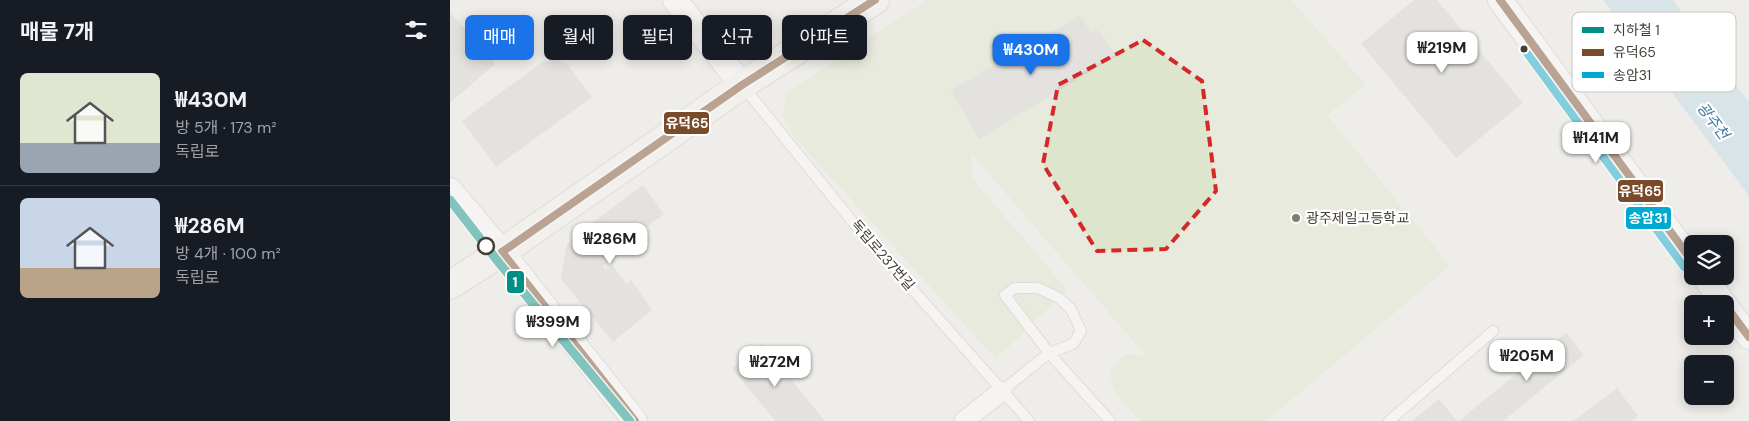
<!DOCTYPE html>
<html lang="ko">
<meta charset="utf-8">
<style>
body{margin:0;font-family:"DM Sans","Noto Sans KR",sans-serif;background:#242831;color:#f1f3f6;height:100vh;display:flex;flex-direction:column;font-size:19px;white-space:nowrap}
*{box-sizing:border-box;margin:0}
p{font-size:16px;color:#9ea1a6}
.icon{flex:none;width:28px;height:28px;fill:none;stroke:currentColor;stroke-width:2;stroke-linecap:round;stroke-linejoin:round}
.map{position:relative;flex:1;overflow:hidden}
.details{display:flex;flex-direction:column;background:#171b24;width:450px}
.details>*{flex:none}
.hud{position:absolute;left:15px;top:15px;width:475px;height:45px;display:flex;gap:10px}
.fabs{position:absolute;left:1234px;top:235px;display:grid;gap:10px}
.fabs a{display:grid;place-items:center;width:50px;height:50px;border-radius:8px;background:#171b24;box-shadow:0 2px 12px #0003;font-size:25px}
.price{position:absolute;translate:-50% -42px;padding:0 11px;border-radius:10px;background:#fff;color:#222;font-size:16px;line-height:32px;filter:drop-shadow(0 1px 2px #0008)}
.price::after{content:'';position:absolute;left:50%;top:30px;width:15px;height:11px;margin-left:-8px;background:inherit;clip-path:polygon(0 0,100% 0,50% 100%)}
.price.selected{background:#1a73e8;color:#fff}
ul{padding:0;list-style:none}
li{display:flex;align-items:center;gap:15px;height:125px;padding:0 20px}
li+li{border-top:1px solid #363941}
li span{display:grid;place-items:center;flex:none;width:140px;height:100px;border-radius:8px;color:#555}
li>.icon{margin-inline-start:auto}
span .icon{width:60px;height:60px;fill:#fffc;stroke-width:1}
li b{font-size:21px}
h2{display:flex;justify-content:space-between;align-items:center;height:60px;padding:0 20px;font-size:21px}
.pill{padding:0 18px;border-radius:8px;background:#171b24;box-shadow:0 2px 12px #0003;font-size:18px;line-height:45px}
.pill.selected{background:#1a73e8;color:#fff}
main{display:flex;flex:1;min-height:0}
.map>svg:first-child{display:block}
.green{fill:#dde6cc}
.water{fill:#bfd9e8}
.building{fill:#d7d4d1}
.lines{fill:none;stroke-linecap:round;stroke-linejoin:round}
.service-casing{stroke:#cbc9c6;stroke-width:12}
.minor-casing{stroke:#cbc9c6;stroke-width:21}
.tertiary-casing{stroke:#cbc9c6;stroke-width:26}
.secondary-casing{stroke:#cdcac1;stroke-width:30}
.service{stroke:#fdfcfc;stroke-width:10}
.minor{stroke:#fdfcfc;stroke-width:19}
.tertiary{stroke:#fdfcfc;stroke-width:24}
.secondary{stroke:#f5f3ef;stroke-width:28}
.bus-1-casing{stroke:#fff;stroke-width:11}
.bus-2-casing{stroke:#fff;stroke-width:11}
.bus-1{stroke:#7a4b2a;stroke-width:8}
.bus-2{stroke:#00a9ce;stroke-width:8}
.metro-1-casing{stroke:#fff;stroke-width:12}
.metro-1{stroke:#009088;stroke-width:9}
.marked{fill:none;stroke:#d62828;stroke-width:4;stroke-dasharray:10 6;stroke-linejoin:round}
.bus-dot{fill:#443e37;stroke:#fff;stroke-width:2}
.poi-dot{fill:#807b75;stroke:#fff;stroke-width:2}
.stop-dot{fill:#fff;stroke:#443e37;stroke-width:2.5}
.labels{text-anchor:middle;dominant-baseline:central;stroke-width:4.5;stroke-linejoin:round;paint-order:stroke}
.poi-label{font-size:14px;fill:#443e37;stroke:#fff;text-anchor:start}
.street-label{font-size:14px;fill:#443e37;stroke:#fff}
.water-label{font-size:15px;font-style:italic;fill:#3d7ba3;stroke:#fff}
.key{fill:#fff;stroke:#c7c5c3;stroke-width:1}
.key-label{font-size:14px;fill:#443e37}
.line-badge{stroke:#fff;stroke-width:2}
.badge-label{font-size:14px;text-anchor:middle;font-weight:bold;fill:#fff}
</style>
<main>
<section class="details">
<h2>매물 7개<svg class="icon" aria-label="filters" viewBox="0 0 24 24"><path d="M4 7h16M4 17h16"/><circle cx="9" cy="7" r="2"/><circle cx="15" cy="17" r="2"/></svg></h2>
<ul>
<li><span style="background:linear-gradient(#dfe7d0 70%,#9aa5b1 0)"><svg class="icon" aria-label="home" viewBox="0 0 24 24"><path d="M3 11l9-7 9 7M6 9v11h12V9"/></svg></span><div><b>₩430M</b><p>방 5개 · 173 m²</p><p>독립로</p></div></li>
<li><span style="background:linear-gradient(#c9d6e8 70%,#b9a48a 0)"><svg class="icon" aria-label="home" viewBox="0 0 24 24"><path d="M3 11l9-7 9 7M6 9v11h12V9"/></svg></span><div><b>₩286M</b><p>방 4개 · 100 m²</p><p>독립로</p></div></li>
</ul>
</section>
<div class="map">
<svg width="1299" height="421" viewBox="0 0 1299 421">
<rect width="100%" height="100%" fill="#efede9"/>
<path class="green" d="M478,0H841L916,85L877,115L1000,266L816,421H690C679,408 650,382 665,364C676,351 683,354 697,357L521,153L522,178L617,290L546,359L346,139L332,116L337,92Z"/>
<path class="water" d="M1153,0H1223L1255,47L1299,102V196Z"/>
<g class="building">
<path d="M964,0H987L1073,103L1006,158L911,44Z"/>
<path d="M0,12L45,64L0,103Z"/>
<path d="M630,16L641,33L648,30L666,56L529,139L501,90Z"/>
<path d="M101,60H108L117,64L142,97L46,167L12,121L91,63Z"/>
<path d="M193,185L214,214L152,260L156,264L153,266L156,270L162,265L177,284L181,280L202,310L163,342L111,279L117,244L131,234L130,232Z"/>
<path d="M1116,333L1134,355L1053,421H1009Z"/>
<path d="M312,344L375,421H325L282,368Z"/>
<path d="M1167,388L1188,416L1181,421H1123Z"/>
<path d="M989,399L1007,421H962Z"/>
</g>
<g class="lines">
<g class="service-casing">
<g id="service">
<path d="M292,85L402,221L579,421"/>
<path d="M565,288H588L609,298L621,309L631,331L623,344L599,353L555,295Z"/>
<path d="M552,391L599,353L660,421"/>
<path d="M939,421L1043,331"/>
</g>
</g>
<g class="minor-casing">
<path id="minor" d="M514,421L552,391"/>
</g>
<g class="tertiary-casing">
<g id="tertiary">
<path d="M225,0L292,85"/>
<path d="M1050,0L1242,261"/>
<path d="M0,190L52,252L185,421"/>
<path d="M1254,276L1274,304"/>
<path d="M1275,305L1299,337"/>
</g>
</g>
<g class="secondary-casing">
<path id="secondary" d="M0,285L52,252L292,85L425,0"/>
</g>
<use href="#service" class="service"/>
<use href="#minor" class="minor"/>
<use href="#tertiary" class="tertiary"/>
<use href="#secondary" class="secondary"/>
<g class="bus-1-casing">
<g id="bus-1">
<path d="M1050,0L1242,261"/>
<path d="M52,252L292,85L425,0"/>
<path d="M52,252L185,421"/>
<path d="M1275,305L1299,337"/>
</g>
</g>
<g class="bus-2-casing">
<path id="bus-2" d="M1074,49L1234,267"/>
</g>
<use href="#bus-1" class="bus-1"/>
<use href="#bus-2" class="bus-2"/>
<g class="metro-1-casing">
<path id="metro-1" d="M0,200L50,264L180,421"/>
</g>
<use href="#metro-1" class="metro-1"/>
</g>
<path d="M0 0H1299V421H0ZM693,40L752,81L766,191L716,249L647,251L593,164L608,85Z" fill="#efede9" fill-opacity=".55" fill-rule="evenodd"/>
<path class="marked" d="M693,40L752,81L766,191L716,249L647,251L593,164L608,85Z"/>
<circle class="bus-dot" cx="1074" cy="49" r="4.5"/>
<circle class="poi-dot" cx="846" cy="218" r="5"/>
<circle class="stop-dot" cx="36" cy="246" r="8"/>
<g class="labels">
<g class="poi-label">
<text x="856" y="218">광주제일고등학교</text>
</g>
<g class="street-label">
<text transform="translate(433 255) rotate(49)">독립로237번길</text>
</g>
<g class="water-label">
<text transform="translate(1263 121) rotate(53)">광주천</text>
</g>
</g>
<rect x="1122" y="12" width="164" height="80" rx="8" class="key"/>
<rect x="1132" y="27" width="22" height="6" fill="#009088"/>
<rect x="1132" y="49" width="22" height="7" fill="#7a4b2a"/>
<rect x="1132" y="72" width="22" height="6" fill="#00a9ce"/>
<g class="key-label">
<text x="1163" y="35">지하철 1</text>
<text x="1163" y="57">유덕65</text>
<text x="1163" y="80">송암31</text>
</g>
<g class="line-badge">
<rect x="213" y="111" width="47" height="24" rx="5" fill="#7a4b2a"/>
<rect x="1167" y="179" width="47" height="24" rx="5" fill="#7a4b2a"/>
<rect x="1175" y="206" width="47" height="24" rx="5" fill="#00a9ce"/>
<rect x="56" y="270" width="19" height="24" rx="5" fill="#009088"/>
</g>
<g class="badge-label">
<text x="237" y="128">유덕65</text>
<text x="1190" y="196">유덕65</text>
<text x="1198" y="223">송암31</text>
<text x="65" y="287">1</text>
</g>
</svg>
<div class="fabs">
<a><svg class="icon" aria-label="layers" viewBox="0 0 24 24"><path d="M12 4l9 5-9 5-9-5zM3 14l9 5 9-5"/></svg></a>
<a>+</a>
<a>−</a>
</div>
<b class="price" style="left:992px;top:74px">₩219M</b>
<b class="price selected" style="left:581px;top:76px">₩430M</b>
<b class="price" style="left:1146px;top:164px">₩141M</b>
<b class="price" style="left:160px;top:265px">₩286M</b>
<b class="price" style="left:103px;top:348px">₩399M</b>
<b class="price" style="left:1077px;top:382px">₩205M</b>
<b class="price" style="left:325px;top:388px">₩272M</b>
<div class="hud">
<a class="pill selected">매매</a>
<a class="pill">월세</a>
<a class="pill">필터</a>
<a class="pill">신규</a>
<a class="pill">아파트</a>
</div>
</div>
</main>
